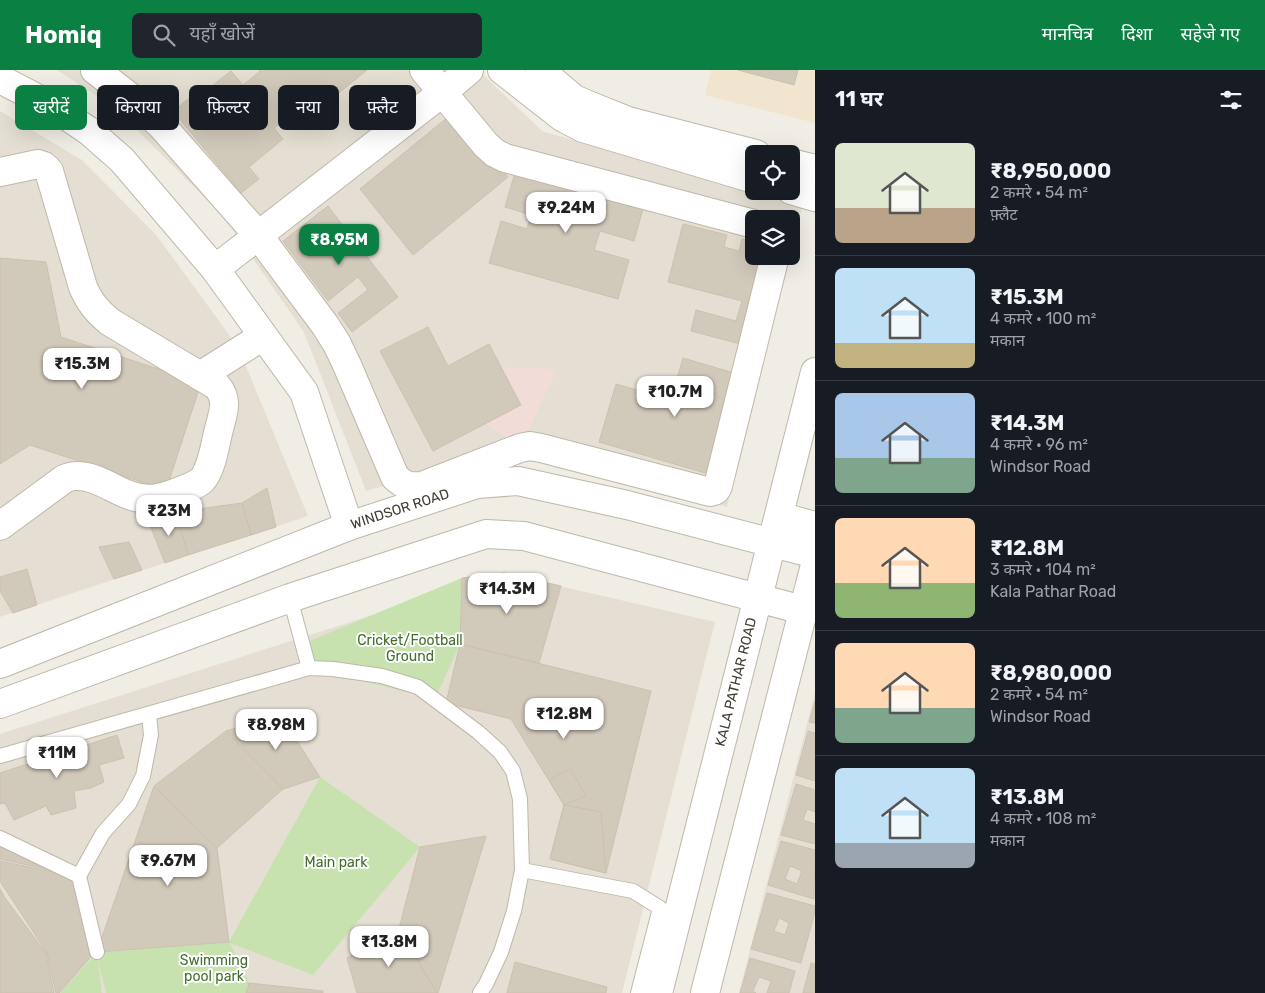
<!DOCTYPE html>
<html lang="hi">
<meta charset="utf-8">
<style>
body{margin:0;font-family:Rubik,"Noto Sans Devanagari",sans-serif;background:#20242c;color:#f1f3f6;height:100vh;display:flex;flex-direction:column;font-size:19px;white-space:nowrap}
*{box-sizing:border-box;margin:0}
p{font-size:16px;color:#9ea1a6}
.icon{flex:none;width:28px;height:28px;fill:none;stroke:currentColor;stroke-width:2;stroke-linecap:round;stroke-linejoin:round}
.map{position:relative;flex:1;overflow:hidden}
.drawer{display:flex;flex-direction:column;background:#171b24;width:450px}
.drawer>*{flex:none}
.guide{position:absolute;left:15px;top:15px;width:475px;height:45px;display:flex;gap:10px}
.fabs{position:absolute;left:745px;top:75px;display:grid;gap:10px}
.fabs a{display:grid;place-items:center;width:55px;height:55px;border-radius:8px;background:#171b24;box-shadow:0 5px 20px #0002;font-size:25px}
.price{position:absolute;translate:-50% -42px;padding:0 11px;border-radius:10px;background:#fff;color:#222;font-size:16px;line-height:32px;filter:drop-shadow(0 1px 2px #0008)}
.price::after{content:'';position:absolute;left:50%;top:30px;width:15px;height:11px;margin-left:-8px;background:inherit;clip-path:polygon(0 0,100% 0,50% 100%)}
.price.selected{background:#0b8043;color:#fff}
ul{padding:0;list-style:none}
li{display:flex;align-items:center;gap:15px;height:125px;padding:0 20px}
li+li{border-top:1px solid #363941}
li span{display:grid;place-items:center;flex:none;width:140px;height:100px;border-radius:8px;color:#555}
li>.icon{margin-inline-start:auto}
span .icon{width:60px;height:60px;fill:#fffc;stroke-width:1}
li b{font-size:21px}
h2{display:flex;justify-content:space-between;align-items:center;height:60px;padding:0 20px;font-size:21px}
.chip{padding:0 18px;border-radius:8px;background:#171b24;box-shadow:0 5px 20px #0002;font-size:18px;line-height:45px}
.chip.selected{background:#0b8043;color:#fff}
header{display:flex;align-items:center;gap:30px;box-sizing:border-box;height:70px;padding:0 25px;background:#0b8043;color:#fff}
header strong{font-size:24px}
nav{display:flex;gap:28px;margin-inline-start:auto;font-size:18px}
.search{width:350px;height:45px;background:#20242c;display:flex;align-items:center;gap:12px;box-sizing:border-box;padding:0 18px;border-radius:8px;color:#9ea1a6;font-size:19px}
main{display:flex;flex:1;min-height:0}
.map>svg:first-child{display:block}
.residential{fill:#e4dfd2}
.commercial{fill:#f2e5cf}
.medical{fill:#f1dcd7}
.green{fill:#c8e2af}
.building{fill:#d1c9ba;stroke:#cbc1ae;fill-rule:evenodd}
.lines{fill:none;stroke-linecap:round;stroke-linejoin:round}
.service-casing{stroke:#beb8aa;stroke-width:16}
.minor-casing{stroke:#beb8aa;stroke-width:30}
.tertiary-casing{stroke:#beb8aa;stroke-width:30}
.service{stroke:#fff;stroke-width:14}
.minor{stroke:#fff;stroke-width:28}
.tertiary{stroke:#fff;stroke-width:28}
.labels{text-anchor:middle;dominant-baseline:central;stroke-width:4;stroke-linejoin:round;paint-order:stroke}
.street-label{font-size:14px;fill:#423d34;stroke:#fff}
.park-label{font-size:14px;fill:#426f2c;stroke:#fff}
</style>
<header>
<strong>Homiq</strong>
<div class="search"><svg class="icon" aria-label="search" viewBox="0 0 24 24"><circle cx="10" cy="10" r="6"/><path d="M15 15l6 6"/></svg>यहाँ खोजें</div>
<nav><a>मानचित्र</a><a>दिशा</a><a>सहेजे गए</a></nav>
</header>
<main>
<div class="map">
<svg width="815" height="923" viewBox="0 0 815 923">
<rect width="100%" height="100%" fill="#f0ede4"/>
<g class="residential">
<path d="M57,0H478L542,61L802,137L791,181V149H754V186H790L727,437L520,378L366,421L304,262L224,147L115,38Z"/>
<path d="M0,41L82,90L157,166L238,277L308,446L0,547Z"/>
<path d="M504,503L715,552L622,923H0V664Z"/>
<path d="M815,622V923H739Z"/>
</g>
<path class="commercial" d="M711,0H815V53L705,25Z"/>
<path class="medical" d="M435,295L557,299L520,378L467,339Z"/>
<g class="green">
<path d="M462,508L460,574L435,629L309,598L302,574Z"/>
<path d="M320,707L420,777L313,905L230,873L249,913L246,923H106L98,890L102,923H60L97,882L229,872Z"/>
</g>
<g class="building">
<path d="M259,0H367L301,54L292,44L274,58L283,69L249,97L259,109L241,123L173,41L196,23L199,26L231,1L243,15L260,1Z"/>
<path d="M738,0H798L794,15Z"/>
<path d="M454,42L508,107L413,185L360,119Z"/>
<path d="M516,99L644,135L634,171L600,161L594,180L629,190L618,229L489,193L501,151L527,159L531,145L505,137Z"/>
<path d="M328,136L398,227L352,262L338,243L368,220L358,207L328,231L283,171Z"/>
<path d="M683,154L727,165L724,177L739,181L742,169L754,172V186H775L752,277L691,261L696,240L736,251L742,231L668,212Z"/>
<path d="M0,188L46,192L61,267L201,313L166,420L30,375L0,394Z"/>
<path d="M428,257L448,296L489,274L521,335L433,381L380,281Z"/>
<path d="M683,288L741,305L712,405L599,372L616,314L671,330Z"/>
<path d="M267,418L276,457L251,465L242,433Z"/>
<path d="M242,433L251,465L188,485L176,442Z"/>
<path d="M176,442L188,485L165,493L148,450Z"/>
<path d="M129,472L142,500L114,509L99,477Z"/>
<path d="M27,499L37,535L13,543L0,521V507Z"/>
<path d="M504,503L561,516L539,593L460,574L462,508Z"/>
<path d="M460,574L651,621L606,803L550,789L564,735L511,649L446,633Z"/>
<path d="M815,631V653L809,652Z"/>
<path d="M280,644L320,707L283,719L226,661Z"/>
<path d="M226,661L283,719L217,778L154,716Z"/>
<path d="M808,661L815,663V711L796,705Z"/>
<path d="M117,665L124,688L99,695L104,712L91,718L74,721L76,738L51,745L46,736L14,750L5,733L0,734V703Z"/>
<path d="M571,699L586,726L564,735L549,710Z"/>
<path d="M796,714L815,720V742L807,739L803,750L815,754V774L781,765Z"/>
<path d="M154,716L217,778L229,872L97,882Z"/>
<path d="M564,735L601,742L606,803L550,789Z"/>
<path d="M486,766L438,923H437L399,859L420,777Z"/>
<path d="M0,770L77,806L0,789Z"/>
<path d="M781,771L815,780L814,829L768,815ZM790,796L802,801L797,814L785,809Z"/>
<path d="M0,791L77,807L95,882L59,923H56L47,883L0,811Z"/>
<path d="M0,819L5,828L46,883L54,923H0Z"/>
<path d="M767,823L815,836V842L801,893L751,879ZM779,848L789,853L785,865L774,861Z"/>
<path d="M399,859L437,923H357L347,888Z"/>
<path d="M750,888L795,901L789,923H767L771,911L759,907L753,921L756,923H740Z"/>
<path d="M515,892L607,917L606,923H507Z"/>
<path d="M811,893L815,894V923H803Z"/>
<path d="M249,913L323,921V923H246Z"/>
</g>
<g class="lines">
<g class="service-casing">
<g id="service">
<path d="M290,528L309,598"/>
<path d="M0,686L309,598L333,599L382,606L418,617L478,662L500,682L513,701L520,729L522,800L514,841L501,882L486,914L480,923"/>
<path d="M0,768L79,806"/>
<path d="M522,800L633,821L660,838L638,923"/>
<path d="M97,882L79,806L103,763L129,734L143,706L151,665L149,644"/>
</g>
</g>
<g class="minor-casing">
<g id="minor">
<path d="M95,0L130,27L161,55L258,165L325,255L337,274L347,295L395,407C405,416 409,417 422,416L520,378L530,376L541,378L710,422C715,421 716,421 718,416L775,186"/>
<path d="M424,0L486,75L495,83L505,88L754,154"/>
<path d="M502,0L562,47L583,58L754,109"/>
<path d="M540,0L574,29L593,37L628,51L756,84"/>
<path d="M0,9L52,36L89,61L122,90L215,199L304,322L349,456"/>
<path d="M791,93L815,99"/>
<path d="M0,102L38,94L44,96L49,101L83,217C90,233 97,241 110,252L217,316C229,330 223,343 219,359C215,374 212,399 202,410C198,414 190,417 185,419C166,427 149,433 129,425C112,419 95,405 75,406C71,406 67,408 64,409L0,456"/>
<path d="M791,120L815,127"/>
<path d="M215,199L443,22L469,0"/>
<path d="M200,306L263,266"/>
<path d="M779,446L815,456"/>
<path d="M0,594L349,456L477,414L518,411L627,435L815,484"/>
<path d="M0,634L290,528L486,464L524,466L803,540"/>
</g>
</g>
<g class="tertiary-casing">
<g id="tertiary">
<path d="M658,923L815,302"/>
<path d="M705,923L815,495"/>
</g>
</g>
<use href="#service" class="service"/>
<use href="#minor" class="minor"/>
<use href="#tertiary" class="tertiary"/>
</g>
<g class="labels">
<g class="street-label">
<text transform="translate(400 439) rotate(-18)">WINDSOR ROAD</text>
<text transform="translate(736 612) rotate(-76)">KALA PATHAR ROAD</text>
</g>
<g class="park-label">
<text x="410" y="570">Cricket/Football<tspan x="410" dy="16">Ground</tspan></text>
<text x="336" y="792">Main park</text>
<text x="214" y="890">Swimming<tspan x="214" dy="16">pool park</tspan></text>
</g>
</g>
</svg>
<div class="fabs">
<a><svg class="icon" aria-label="locate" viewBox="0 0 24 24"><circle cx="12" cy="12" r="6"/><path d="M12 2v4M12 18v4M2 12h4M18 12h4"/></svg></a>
<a><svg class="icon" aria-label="layers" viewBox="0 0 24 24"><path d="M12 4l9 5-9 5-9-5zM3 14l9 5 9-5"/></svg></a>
</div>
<b class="price" style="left:566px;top:164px">₹9.24M</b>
<b class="price selected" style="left:339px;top:196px">₹8.95M</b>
<b class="price" style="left:82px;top:320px">₹15.3M</b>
<b class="price" style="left:675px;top:348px">₹10.7M</b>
<b class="price" style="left:169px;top:467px">₹23M</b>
<b class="price" style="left:507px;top:545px">₹14.3M</b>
<b class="price" style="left:564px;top:670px">₹12.8M</b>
<b class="price" style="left:276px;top:681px">₹8.98M</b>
<b class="price" style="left:57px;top:709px">₹11M</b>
<b class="price" style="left:168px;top:817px">₹9.67M</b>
<b class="price" style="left:389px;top:898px">₹13.8M</b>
<div class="guide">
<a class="chip selected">खरीदें</a>
<a class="chip">किराया</a>
<a class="chip">फ़िल्टर</a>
<a class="chip">नया</a>
<a class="chip">फ़्लैट</a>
</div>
</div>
<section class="drawer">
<h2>11 घर<svg class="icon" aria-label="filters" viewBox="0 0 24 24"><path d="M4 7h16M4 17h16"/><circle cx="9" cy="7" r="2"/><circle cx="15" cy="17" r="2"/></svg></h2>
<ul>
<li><span style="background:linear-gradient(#dfe7d0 65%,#b9a48a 0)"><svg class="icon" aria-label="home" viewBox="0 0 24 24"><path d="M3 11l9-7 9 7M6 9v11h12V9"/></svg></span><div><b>₹8,950,000</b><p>2 कमरे · 54 m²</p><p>फ़्लैट</p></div></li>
<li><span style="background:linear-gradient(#bfe0f5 75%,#c2b280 0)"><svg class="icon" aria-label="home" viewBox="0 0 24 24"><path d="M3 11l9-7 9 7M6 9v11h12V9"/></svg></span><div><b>₹15.3M</b><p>4 कमरे · 100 m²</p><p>मकान</p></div></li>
<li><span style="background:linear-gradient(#a9c7e8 65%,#7fa58c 0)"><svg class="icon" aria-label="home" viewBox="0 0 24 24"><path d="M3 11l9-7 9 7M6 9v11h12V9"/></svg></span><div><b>₹14.3M</b><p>4 कमरे · 96 m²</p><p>Windsor Road</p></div></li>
<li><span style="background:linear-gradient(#ffd9b3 65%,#8fb573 0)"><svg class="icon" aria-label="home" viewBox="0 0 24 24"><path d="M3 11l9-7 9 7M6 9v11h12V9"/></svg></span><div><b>₹12.8M</b><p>3 कमरे · 104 m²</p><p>Kala Pathar Road</p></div></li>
<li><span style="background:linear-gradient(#ffd9b3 65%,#7fa58c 0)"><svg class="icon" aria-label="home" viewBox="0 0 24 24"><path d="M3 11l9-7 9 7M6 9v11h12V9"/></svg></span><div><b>₹8,980,000</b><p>2 कमरे · 54 m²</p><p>Windsor Road</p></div></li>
<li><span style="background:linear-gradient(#bfe0f5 75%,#9aa5b1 0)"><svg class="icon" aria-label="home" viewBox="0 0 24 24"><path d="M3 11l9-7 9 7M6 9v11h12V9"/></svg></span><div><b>₹13.8M</b><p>4 कमरे · 108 m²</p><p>मकान</p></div></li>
</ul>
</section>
</main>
